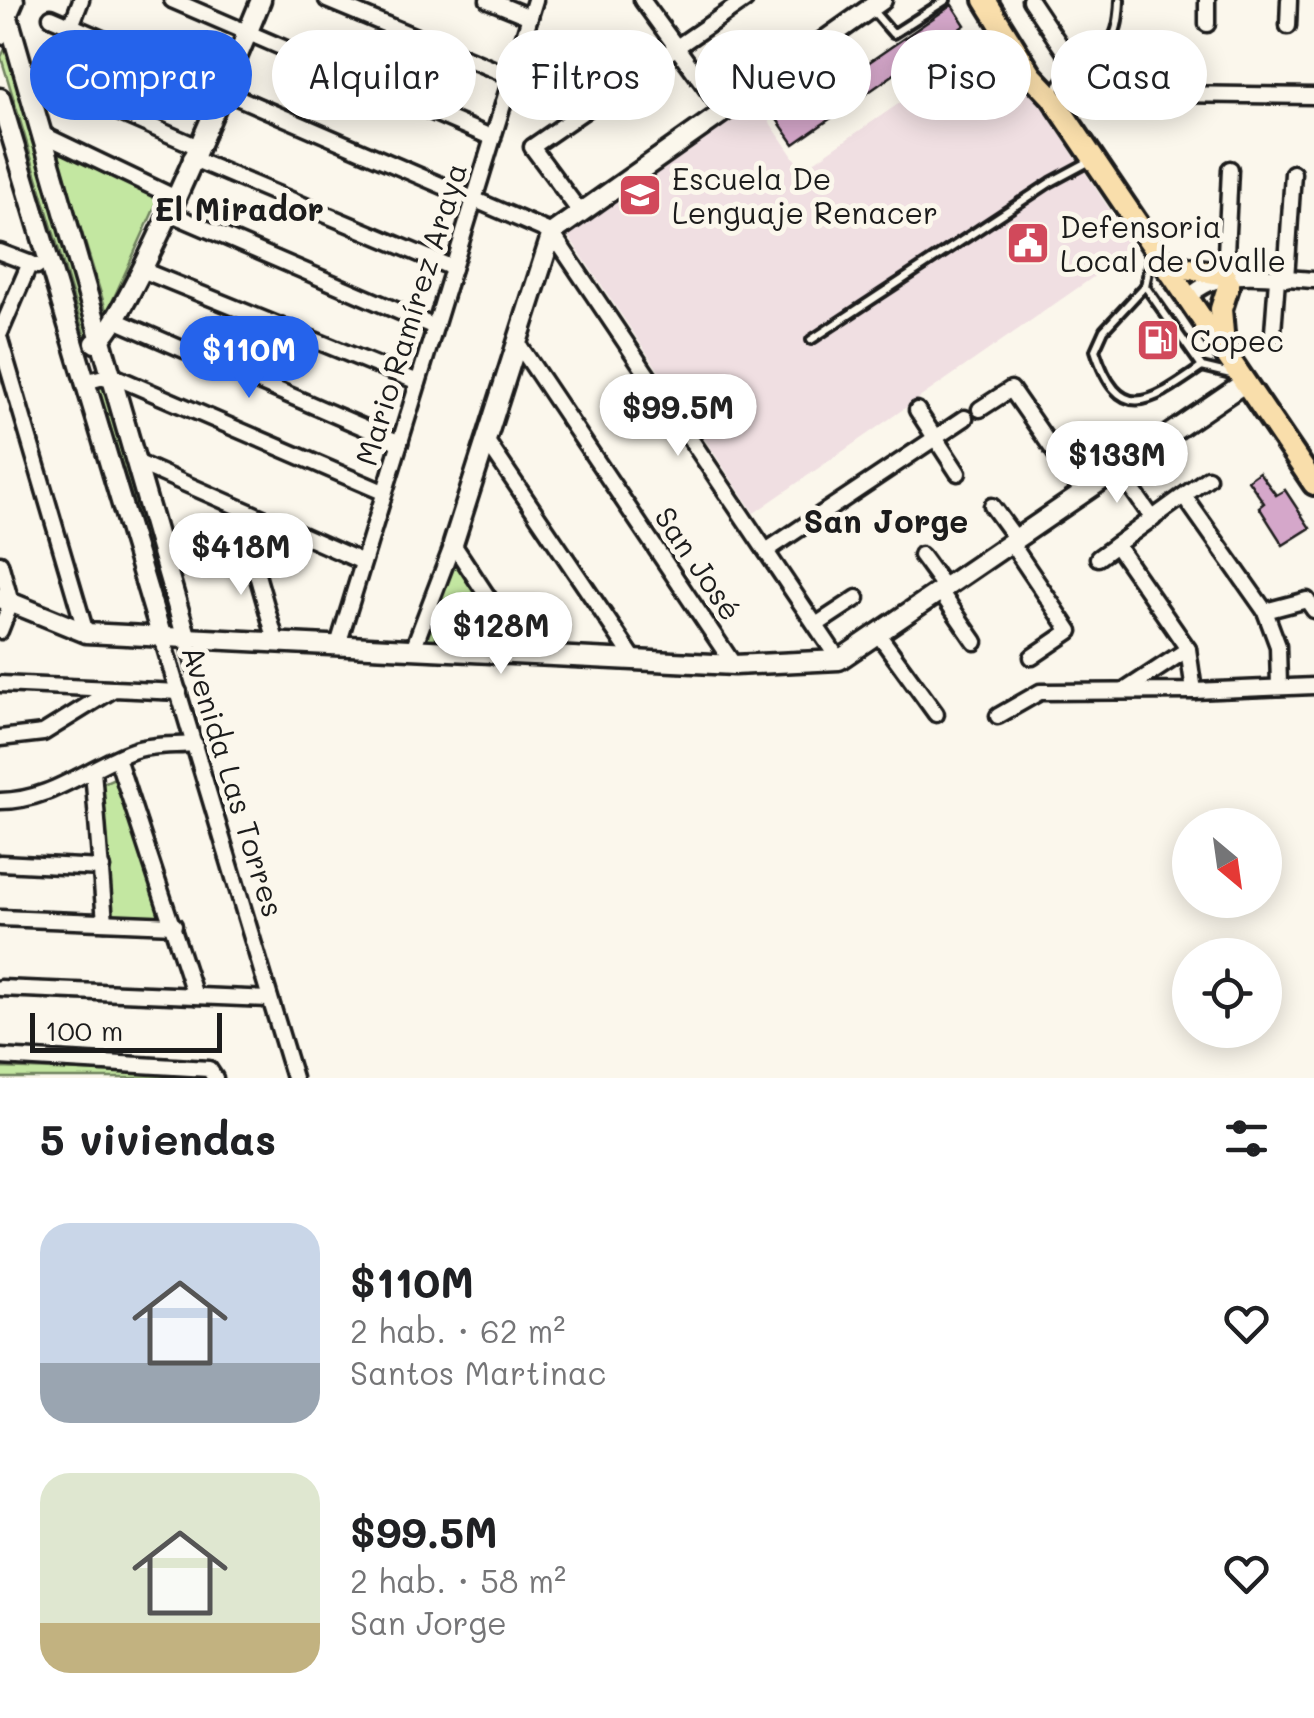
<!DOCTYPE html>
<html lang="es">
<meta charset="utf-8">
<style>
body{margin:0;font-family:Mali,sans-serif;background:#f2f2f2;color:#202124;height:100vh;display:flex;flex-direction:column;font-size:38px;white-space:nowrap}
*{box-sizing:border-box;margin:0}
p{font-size:32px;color:#757577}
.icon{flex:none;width:55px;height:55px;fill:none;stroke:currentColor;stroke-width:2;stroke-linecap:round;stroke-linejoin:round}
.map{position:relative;height:1078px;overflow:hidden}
.panel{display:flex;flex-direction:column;background:#fff;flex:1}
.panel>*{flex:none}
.guide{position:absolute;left:30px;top:30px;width:1255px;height:90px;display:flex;gap:20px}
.needle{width:65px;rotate:151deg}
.controls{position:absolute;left:1172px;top:808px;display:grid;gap:20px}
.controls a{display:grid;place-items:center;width:110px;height:110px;border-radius:50%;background:#fff;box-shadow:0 5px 25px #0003;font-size:50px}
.scale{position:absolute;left:30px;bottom:25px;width:192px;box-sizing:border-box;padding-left:10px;border:5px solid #1c1c1c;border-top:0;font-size:28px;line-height:35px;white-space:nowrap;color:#1c1c1c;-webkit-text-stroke:8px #fbf7ec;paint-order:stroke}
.price{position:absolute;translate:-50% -85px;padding:0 22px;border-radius:35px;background:#fff;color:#222;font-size:32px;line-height:65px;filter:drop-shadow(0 2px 5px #0008)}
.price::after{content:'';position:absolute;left:50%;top:60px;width:30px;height:22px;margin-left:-15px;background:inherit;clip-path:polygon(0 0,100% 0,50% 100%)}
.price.active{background:#2563eb;color:#fff}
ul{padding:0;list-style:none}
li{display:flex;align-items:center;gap:30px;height:250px;padding:0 40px}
li span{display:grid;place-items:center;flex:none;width:280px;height:200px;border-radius:30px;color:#555}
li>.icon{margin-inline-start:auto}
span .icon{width:120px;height:120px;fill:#fffc;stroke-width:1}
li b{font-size:42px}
h2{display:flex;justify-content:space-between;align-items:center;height:120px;padding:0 40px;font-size:42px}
.pill{padding:0 35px;border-radius:45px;background:#fff;box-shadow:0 5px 25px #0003;font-size:35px;line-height:90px}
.pill.active{background:#2563eb;color:#fff}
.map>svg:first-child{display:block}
.built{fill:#f0dfe2}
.green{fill:#c3e7a1;stroke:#70825e;stroke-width:2.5}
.building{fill:#d5a7ca;stroke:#1c1c1c;stroke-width:2.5}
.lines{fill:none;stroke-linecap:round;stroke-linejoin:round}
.service-casing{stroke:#1c1c1c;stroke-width:14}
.minor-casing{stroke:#1c1c1c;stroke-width:21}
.tertiary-casing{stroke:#1c1c1c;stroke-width:25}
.primary-casing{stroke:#1c1c1c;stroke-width:28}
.service{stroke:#fbf7ec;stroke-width:6}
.minor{stroke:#fbf7ec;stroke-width:14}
.tertiary{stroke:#fbf7ec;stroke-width:18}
.primary{stroke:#f9deab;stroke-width:20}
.labels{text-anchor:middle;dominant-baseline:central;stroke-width:10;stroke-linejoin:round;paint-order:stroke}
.poi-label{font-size:30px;fill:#1c1c1c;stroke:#fbf7ec;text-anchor:start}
.street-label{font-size:30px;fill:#1c1c1c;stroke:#fbf7ec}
.neighbourhood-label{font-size:32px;font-weight:bold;fill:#1c1c1c;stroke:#fbf7ec}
</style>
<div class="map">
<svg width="1314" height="1078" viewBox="0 0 1314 1078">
<rect width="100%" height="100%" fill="#fbf7ec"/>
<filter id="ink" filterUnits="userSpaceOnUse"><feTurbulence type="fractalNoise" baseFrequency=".01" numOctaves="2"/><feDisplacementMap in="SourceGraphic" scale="20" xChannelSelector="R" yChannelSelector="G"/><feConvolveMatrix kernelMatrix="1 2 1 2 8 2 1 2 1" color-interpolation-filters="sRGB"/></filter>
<g filter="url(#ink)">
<path class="built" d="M996,37L1135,248L754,513L567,234L756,102L802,170Z"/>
<g class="green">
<path d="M8,43L92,334L85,337L1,57Z"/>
<path d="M55,146L160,196L107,313Z"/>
<path d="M107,383L179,621H170L98,386Z"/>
<path d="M454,557L511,643L423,641Z"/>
<path d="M123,774L172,929L109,927L101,784Z"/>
<path d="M0,1068L190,1075L204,1078H0Z"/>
</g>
<g class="building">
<path d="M952,5L965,25L794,144L765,102L847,45L862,67Z"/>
<path d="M1259,472L1276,495L1285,490L1310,528L1283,545L1259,507L1264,503L1248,480Z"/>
</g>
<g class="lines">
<g class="service-casing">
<g id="service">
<path d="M873,11L893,34L946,0"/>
<path d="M1052,94C1058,86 1064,75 1072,68C1102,38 1118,56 1120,0"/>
<path d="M1152,252L1145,286L1202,367L1235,375"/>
<path d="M1145,286L1104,330L1095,350C1120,427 1151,402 1202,367"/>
<path d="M811,340L1051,182L1092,160"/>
</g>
</g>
<g class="minor-casing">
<g id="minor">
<path d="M172,0L493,138"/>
<path d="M327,0L512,77"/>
<path d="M488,0L530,17"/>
<path d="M642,0L723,111"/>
<path d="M1030,0L1074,66"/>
<path d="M51,17L552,233L839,660"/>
<path d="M1207,24V0"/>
<path d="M71,26L81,0"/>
<path d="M1288,26L1289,0"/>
<path d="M0,37L16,0"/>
<path d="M24,71L196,146"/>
<path d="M1171,94L1314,96"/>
<path d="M42,134L174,197"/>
<path d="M191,158L453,268"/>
<path d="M167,212L435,327"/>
<path d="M580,212L532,147L745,0"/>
<path d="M0,252L37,266"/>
<path d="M142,270L418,382"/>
<path d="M1225,275L1230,169"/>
<path d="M1286,279L1293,173"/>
<path d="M1189,297C1222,265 1271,278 1314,280"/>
<path d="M115,320L400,443"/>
<path d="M1273,332L1277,279"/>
<path d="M0,333L30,263"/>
<path d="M0,340L86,633"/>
<path d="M517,342L734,665"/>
<path d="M85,382L111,375L383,492"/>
<path d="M980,409L1011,389L1083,493"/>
<path d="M917,410L958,473"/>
<path d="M486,440L634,659"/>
<path d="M136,462L363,562"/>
<path d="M1118,469L1153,519"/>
<path d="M1184,496L1265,611L1278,646L1279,687"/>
<path d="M992,506L1016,539"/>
<path d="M248,543L276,641"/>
<path d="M1011,543L1070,631L1032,657"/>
<path d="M453,544L526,655"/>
<path d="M1116,545L1188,649L1194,691"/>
<path d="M766,551L965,418"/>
<path d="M921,555L945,588"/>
<path d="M1098,558L1208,478"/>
<path d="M0,563L11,603L0,631"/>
<path d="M940,591L975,642"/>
<path d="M1265,611L1307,600L1314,610"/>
<path d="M816,625L857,598"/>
<path d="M878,634L936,714"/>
<path d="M162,638L294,1078"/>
<path d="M187,639L195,668"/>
<path d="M338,645L535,0"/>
<path d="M413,649L453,544"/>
<path d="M0,684L113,689"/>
<path d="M1124,691L1188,649"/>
<path d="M998,716L1040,692L1194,691L1314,686"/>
<path d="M0,738L43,733L114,689L179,692"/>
<path d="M117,758L195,996"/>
<path d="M93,770L105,922"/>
<path d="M0,801C50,801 87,768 132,751C151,744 175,746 195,744"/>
<path d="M0,863L102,868"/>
<path d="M0,918L174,925"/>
<path d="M0,988L270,999"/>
<path d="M0,1057L209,1069L215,1078"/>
</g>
</g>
<g class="tertiary-casing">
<g id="tertiary">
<path d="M3,0L187,639"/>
<path d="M0,98L162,638"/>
<path d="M95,343C126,330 241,48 261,0"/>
<path d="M453,544L552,233L882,0"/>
<path d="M0,598L86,633L734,665L839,660L1244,383"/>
</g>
</g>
<g class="primary-casing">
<g id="primary">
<path d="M985,0L1032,76L1051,96L1314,484"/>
<path d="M1167,265L1225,275"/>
<path d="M1224,345L1221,309L1229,284"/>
</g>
</g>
<use href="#service" class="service"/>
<use href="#minor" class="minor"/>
<use href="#tertiary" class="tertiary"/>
<use href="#primary" class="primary"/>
</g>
</g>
<defs>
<g id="school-square" transform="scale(2.25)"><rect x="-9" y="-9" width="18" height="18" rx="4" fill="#d1495b" stroke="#fbf7ec"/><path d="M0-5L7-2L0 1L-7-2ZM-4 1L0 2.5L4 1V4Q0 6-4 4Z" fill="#fff"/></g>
<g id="civic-square" transform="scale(2.25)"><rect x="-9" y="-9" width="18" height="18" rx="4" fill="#d1495b" stroke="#fbf7ec"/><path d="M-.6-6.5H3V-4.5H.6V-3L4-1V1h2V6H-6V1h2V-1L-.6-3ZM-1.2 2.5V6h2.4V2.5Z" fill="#fff"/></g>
<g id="fuel-square" transform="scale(2.25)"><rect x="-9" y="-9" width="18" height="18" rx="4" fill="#d1495b" stroke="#fbf7ec"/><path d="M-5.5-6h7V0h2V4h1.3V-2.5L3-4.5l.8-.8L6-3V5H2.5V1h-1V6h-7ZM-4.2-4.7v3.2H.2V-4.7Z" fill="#fff"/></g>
</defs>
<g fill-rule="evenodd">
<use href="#school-square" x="640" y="195"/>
<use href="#civic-square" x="1028" y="243"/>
<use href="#fuel-square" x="1158" y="340"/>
</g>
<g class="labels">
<g class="poi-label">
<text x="672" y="178">Escuela De<tspan x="672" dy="34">Lenguaje Renacer</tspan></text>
<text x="1060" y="226">Defensoria<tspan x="1060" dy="34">Local de Ovalle</tspan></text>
<text x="1190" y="340">Copec</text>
</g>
<g class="street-label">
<text transform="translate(410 314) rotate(-73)">Mario Ramírez Araya</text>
<text transform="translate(699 563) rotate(56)">San José</text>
<text transform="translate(234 781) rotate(73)">Avenida Las Torres</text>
</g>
<g class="neighbourhood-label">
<text x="239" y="208">El Mirador</text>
<text x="886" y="520">San Jorge</text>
</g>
</g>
</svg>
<div class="controls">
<a><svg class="needle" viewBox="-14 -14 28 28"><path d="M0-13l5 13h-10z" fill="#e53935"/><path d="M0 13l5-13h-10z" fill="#757577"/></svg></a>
<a><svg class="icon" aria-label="locate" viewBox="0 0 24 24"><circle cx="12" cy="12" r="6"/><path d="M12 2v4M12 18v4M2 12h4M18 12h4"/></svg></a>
</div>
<div class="scale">100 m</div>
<b class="price active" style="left:249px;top:401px">$110M</b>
<b class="price" style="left:678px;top:459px">$99.5M</b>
<b class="price" style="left:1117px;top:506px">$133M</b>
<b class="price" style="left:241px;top:598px">$418M</b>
<b class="price" style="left:501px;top:677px">$128M</b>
<div class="guide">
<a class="pill active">Comprar</a>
<a class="pill">Alquilar</a>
<a class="pill">Filtros</a>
<a class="pill">Nuevo</a>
<a class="pill">Piso</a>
<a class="pill">Casa</a>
</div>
</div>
<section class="panel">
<h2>5 viviendas<svg class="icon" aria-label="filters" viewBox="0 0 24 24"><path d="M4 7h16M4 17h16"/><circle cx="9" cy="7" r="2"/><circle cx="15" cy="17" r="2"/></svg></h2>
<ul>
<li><span style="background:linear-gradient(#c9d6e8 70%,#9aa5b1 0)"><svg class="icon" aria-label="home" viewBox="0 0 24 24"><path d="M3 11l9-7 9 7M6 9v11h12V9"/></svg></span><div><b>$110M</b><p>2 hab. · 62 m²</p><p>Santos Martinac</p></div><svg class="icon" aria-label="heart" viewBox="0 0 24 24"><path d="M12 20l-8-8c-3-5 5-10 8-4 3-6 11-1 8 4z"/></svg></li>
<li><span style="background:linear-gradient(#dfe7d0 75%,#c2b280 0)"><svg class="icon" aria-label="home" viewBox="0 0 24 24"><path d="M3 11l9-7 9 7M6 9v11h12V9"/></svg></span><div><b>$99.5M</b><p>2 hab. · 58 m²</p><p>San Jorge</p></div><svg class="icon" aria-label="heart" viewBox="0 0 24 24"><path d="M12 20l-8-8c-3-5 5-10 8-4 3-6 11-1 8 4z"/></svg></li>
</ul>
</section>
